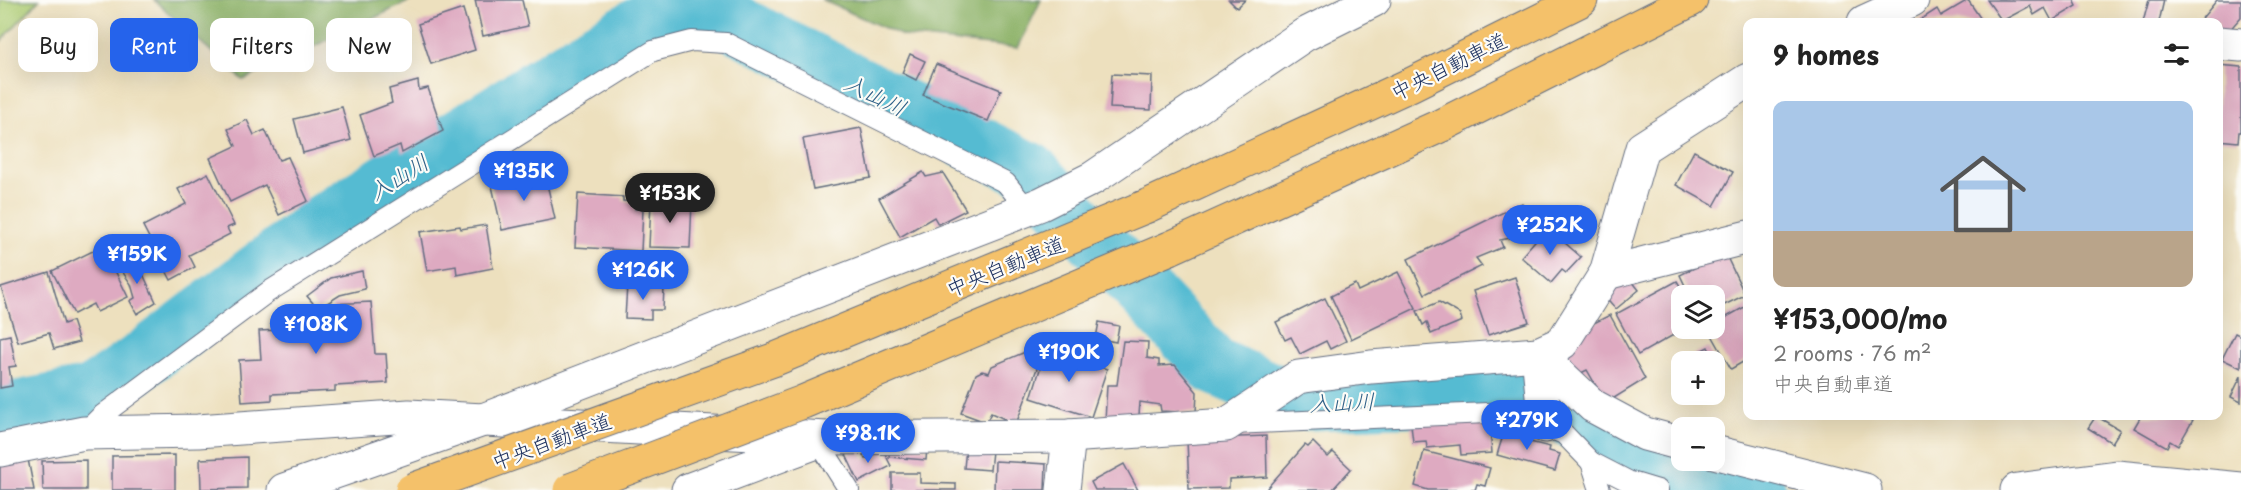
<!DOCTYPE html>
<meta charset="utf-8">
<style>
body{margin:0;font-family:"Playpen Sans","Klee One",sans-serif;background:#f6f6f6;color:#222;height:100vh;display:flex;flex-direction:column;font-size:22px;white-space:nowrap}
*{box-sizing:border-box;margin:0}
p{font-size:20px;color:#767676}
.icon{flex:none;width:33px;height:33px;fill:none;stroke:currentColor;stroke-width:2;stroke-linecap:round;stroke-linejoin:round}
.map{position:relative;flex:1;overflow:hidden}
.sheet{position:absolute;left:1743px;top:18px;width:480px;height:402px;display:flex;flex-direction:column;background:#fff;border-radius:12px;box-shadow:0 6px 24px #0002}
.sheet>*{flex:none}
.top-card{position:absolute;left:18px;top:18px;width:570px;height:54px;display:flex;gap:12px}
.fabs{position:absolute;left:1671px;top:285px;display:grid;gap:12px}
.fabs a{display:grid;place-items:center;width:54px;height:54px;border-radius:12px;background:#fff;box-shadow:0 6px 24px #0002;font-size:30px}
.price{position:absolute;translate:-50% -51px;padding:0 14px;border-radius:21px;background:#2563eb;color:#fff;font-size:20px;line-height:39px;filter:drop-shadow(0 2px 3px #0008)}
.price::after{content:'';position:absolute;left:50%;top:36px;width:18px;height:14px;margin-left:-9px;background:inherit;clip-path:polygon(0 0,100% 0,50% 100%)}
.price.active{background:#222;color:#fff}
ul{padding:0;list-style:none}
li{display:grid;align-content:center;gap:12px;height:318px;padding:0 30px}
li+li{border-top:2px solid #e0e0e0}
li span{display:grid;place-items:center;height:186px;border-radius:12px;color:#555}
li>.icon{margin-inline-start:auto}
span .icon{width:108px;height:108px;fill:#fffc;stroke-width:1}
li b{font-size:26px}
h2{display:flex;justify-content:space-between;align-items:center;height:72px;padding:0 30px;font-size:26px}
.pill{padding:0 21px;border-radius:12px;background:#fff;box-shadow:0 6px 24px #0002;font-size:21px;line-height:54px}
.pill.active{background:#2563eb;color:#fff}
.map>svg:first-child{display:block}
.green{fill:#adcc73;stroke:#647e68;stroke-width:1.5}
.forest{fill:#8ab065;stroke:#527062;stroke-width:1.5}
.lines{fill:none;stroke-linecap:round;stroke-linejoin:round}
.river{stroke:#54bbd2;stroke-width:58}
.building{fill:#deaac1}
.lane-casing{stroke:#646d80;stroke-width:22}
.street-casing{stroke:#646d80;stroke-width:35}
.highway-casing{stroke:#646d80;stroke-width:35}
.lane{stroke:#fff;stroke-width:20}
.street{stroke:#fff;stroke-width:33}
.highway{stroke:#f4c16a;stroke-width:33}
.highway-bridge-casing{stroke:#646d80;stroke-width:35;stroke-linecap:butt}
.highway-bridge{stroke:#f4c16a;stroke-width:33}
.labels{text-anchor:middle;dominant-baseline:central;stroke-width:4.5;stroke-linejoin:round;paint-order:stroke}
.street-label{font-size:21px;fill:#1b2f5e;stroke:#fdfcf7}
.water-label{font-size:22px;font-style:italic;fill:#2f6087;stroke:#fdfcf7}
</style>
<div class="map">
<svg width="2241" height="490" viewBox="0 0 2241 490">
<rect width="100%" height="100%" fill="#fdfcf7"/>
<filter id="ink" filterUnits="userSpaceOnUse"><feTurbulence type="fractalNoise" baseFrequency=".0167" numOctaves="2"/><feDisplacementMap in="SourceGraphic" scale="12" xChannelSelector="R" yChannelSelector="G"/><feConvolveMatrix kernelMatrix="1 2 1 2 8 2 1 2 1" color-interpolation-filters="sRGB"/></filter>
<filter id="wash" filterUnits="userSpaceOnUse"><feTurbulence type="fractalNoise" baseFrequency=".008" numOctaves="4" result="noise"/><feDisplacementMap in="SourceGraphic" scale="24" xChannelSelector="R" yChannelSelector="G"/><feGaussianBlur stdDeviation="1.35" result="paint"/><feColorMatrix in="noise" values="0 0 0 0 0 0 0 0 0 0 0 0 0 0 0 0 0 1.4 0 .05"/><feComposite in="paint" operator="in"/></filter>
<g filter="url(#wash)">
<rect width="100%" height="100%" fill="#ede0be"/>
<path class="green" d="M0,0H39L0,42Z"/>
<g class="forest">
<path d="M154,0H412L243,80Z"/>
<path d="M822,0H1041L1018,48L903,36Z"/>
</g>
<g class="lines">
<path class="river" d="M0,413L91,395L137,364L324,222L596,51L651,19L695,15L730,21L1030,171L1214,366L1296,402L1503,395L1541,403L1635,453L1757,490"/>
</g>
<g id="blocks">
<g class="building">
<path d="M475,0H522L528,26L483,36Z"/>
<path d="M1229,0H1245L1237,8Z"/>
<path d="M1968,0L1983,22H1917L1937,9L1941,16Z"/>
<path d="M1987,0H2074L2077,6L2052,21L2045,8L2034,15L2030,6L2002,21Z"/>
<path d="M2149,0H2164L2159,22H2143Z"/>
<path d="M2217,0H2241V17L2227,33L2218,31V22H2199Z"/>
<path d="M463,9L475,50L431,64L418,24Z"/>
<path d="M910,54L925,61L916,80L902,73Z"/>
<path d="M936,64L1001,90L988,121L923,95Z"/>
<path d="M2218,65L2241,67V132H2239L2238,142L2218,140Z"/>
<path d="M1112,74L1152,76L1151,110L1110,108Z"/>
<path d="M418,81L419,90L428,88L443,131L402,153L400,145L374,156L360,115L392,103L389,89Z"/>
<path d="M342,107L351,140L303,153L294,119Z"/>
<path d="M247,120L254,135L265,130L279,160L288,157L308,201L279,215L265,185L230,202L210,158L236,146L228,129Z"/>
<path d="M861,128L871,178L813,189L803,139Z"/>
<path d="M1694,151L1733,172L1714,206L1676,185Z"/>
<path d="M923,172L926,177L943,173L966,210L938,224L934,217L900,237L879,198Z"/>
<path d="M208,173L234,225L227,228L230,234L189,255L195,267L171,280L143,226L186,204L178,189Z"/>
<path d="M545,175L555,219L502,230L492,186Z"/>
<path d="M578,194L623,197V201L635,202V209H643L641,251L575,247Z"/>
<path d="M651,201L692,202L690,248L649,247Z"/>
<path d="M1522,203L1528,214L1519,228L1507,231L1510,238L1500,240L1503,247L1476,258L1482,266L1425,294L1408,259Z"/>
<path d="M486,225L493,268L457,275L456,266L427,271L420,232L460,226L461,229Z"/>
<path d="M1547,227L1581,257L1566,273L1562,270L1551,283L1521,257Z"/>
<path d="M103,246L128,297L97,312L93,304L74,314L52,271Z"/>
<path d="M1725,253L1745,295L1714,310V296H1690L1680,275Z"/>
<path d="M128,256L142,272L156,302L137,314L130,301L135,298L131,284L117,264Z"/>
<path d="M362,271L365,289L340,295L318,309L307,296L331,278Z"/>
<path d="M49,272L64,324L72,321L79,342L54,349L49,333L18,342L1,287Z"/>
<path d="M1398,272L1416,308L1351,339L1331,296L1355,284L1358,291Z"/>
<path d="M1628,276L1639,290L1616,309L1604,295Z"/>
<path d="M1515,277L1529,322L1488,335L1473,291Z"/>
<path d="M1677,281L1686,296H1682V328H1686L1638,355L1616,314Z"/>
<path d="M627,285L664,287L663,310H651V319L625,318Z"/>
<path d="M1325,298L1346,341L1330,349L1326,341L1300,354L1291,337L1285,340L1276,322Z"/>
<path d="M371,302L375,354H386L388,383L335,386V391L272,394V400L242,402L239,360L261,359L259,331L299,329L298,314L332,312V304Z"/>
<path d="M1439,302L1460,314L1462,321L1431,334L1427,322L1423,325L1417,311Z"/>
<path d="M1748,305V359L1731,369L1708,328H1714V324Z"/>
<path d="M1610,315L1645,379L1606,403L1587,370L1569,379L1558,361L1590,325Z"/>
<path d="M1099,322L1119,326L1116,342L1096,338Z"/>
<path d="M2235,333L2241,336V368L2222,359Z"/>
<path d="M10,335L16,366L9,367L12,386L0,388V337Z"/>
<path d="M1123,341L1148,342L1147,358L1159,360V366L1175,365L1197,392L1196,413L1161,411L1160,405L1140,402L1139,415L1105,421L1107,385H1117Z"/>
<path d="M1708,347L1719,369L1714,371V362H1697L1694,354Z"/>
<path d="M1046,350L1107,369L1091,417L1031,398Z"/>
<path d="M1025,352L1041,358L1016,424L991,413L986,422L961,413L976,374L982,371L989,373L992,366Z"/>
<path d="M2241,376V402L2231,397Z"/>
<path d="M2096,416L2120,430L2112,443L2088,428Z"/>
<path d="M2141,416H2185L2193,420L2178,446L2170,441L2167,447L2134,428Z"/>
<path d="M1489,419L1492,453L1461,455L1460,445L1427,448L1426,441L1413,442L1411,425Z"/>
<path d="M1505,429L1523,434L1522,440L1550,447L1549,451L1560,454L1555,471L1497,455Z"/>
<path d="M1266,436L1267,477L1229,479V488L1189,489L1187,439Z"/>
<path d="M1313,442L1328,457L1333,452L1351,469L1332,490H1270L1267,488L1305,445L1308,447Z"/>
<path d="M890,445L927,448L926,460L889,457Z"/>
<path d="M966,448L992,451L990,470L964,468Z"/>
<path d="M860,449L865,459L883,450L891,466L859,482L846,455Z"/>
<path d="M1424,451L1490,468L1485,486L1477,484L1475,490H1428L1415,486Z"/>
<path d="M175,455V490H112V456Z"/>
<path d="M247,457V488L201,489L200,459Z"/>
<path d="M28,459L34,490H0V465Z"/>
<path d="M86,460V490H43L42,461Z"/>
<path d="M995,461L1046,464L1045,490H994Z"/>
<path d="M1124,464L1138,490H1095L1091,482Z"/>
<path d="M892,473H920V483L956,484V490H892Z"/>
</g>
</g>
</g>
<g filter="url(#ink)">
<use href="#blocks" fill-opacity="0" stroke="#646d80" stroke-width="1.5"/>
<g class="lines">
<g class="lane-casing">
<g id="lane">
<path d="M1232,424L1511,412L1564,434L1591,462L1628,481L1658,490"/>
<path d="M84,433L101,416L268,292L653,51L692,41L726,43L1006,183L1027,209"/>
<path d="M818,441L849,490"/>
<path d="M1591,462L1600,490"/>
</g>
</g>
<g class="street-casing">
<g id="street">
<path d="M1864,22L1912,0"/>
<path d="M2218,43L2241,45"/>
<path d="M1606,273L1748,237"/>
<path d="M1545,426L1538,354L1593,406L1645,434L1682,444"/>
<path d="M0,450L84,433L198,431L409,416L827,438L1069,436L1226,425L1298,377L1371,367L1538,354L1562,343L1606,273L1642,148L1748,80"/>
<path d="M1714,452L1865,490"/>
<path d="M284,490L483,420L1041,204L1093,178L1304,35L1374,0"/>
<path d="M688,490L816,442"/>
<path d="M1063,490L1069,436"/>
<path d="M2017,490L2117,477L2241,489"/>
</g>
</g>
<g class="highway-casing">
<g id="highway">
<path d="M1147,206L1412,84L1581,0"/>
<path d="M1170,248L1442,125L1691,0"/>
</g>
</g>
<use href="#lane" class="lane"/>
<use href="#street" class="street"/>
<use href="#highway" class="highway"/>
<g class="highway-bridge-casing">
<g id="highway-bridge">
<path d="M412,490L773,360L1147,206"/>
<path d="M570,490L803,402L1170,248"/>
</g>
</g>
<use href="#highway-bridge" class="highway-bridge"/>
</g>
</g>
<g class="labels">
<g class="street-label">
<text transform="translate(1448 65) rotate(-26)">中央自動車道</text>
<text transform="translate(1005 265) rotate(-22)">中央自動車道</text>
<text transform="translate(551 440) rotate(-20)">中央自動車道</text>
</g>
<g class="water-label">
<text transform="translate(876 94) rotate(26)">入山川</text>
<text transform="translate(398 176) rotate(-32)">入山川</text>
<text transform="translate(1342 401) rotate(-2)">入山川</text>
</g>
</g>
</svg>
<div class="fabs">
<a><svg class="icon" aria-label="layers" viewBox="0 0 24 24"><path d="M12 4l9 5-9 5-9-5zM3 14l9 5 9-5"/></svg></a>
<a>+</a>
<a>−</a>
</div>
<b class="price" style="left:524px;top:202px">¥135K</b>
<b class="price active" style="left:670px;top:224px">¥153K</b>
<b class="price" style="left:1550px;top:256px">¥252K</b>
<b class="price" style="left:137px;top:285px">¥159K</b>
<b class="price" style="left:643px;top:301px">¥126K</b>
<b class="price" style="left:316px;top:355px">¥108K</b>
<b class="price" style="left:1069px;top:383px">¥190K</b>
<b class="price" style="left:1527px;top:451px">¥279K</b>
<b class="price" style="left:868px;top:464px">¥98.1K</b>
<div class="top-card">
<a class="pill">Buy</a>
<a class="pill active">Rent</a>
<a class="pill">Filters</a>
<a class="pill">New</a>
</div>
<section class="sheet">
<h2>9 homes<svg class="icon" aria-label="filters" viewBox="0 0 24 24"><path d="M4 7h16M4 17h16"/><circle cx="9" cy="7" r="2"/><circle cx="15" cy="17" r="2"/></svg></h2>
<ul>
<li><span style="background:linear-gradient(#a9c7e8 70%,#b9a48a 0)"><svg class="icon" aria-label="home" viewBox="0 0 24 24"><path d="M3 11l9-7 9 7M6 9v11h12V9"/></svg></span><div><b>¥153,000/mo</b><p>2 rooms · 76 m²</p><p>中央自動車道</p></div></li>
</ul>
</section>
</div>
